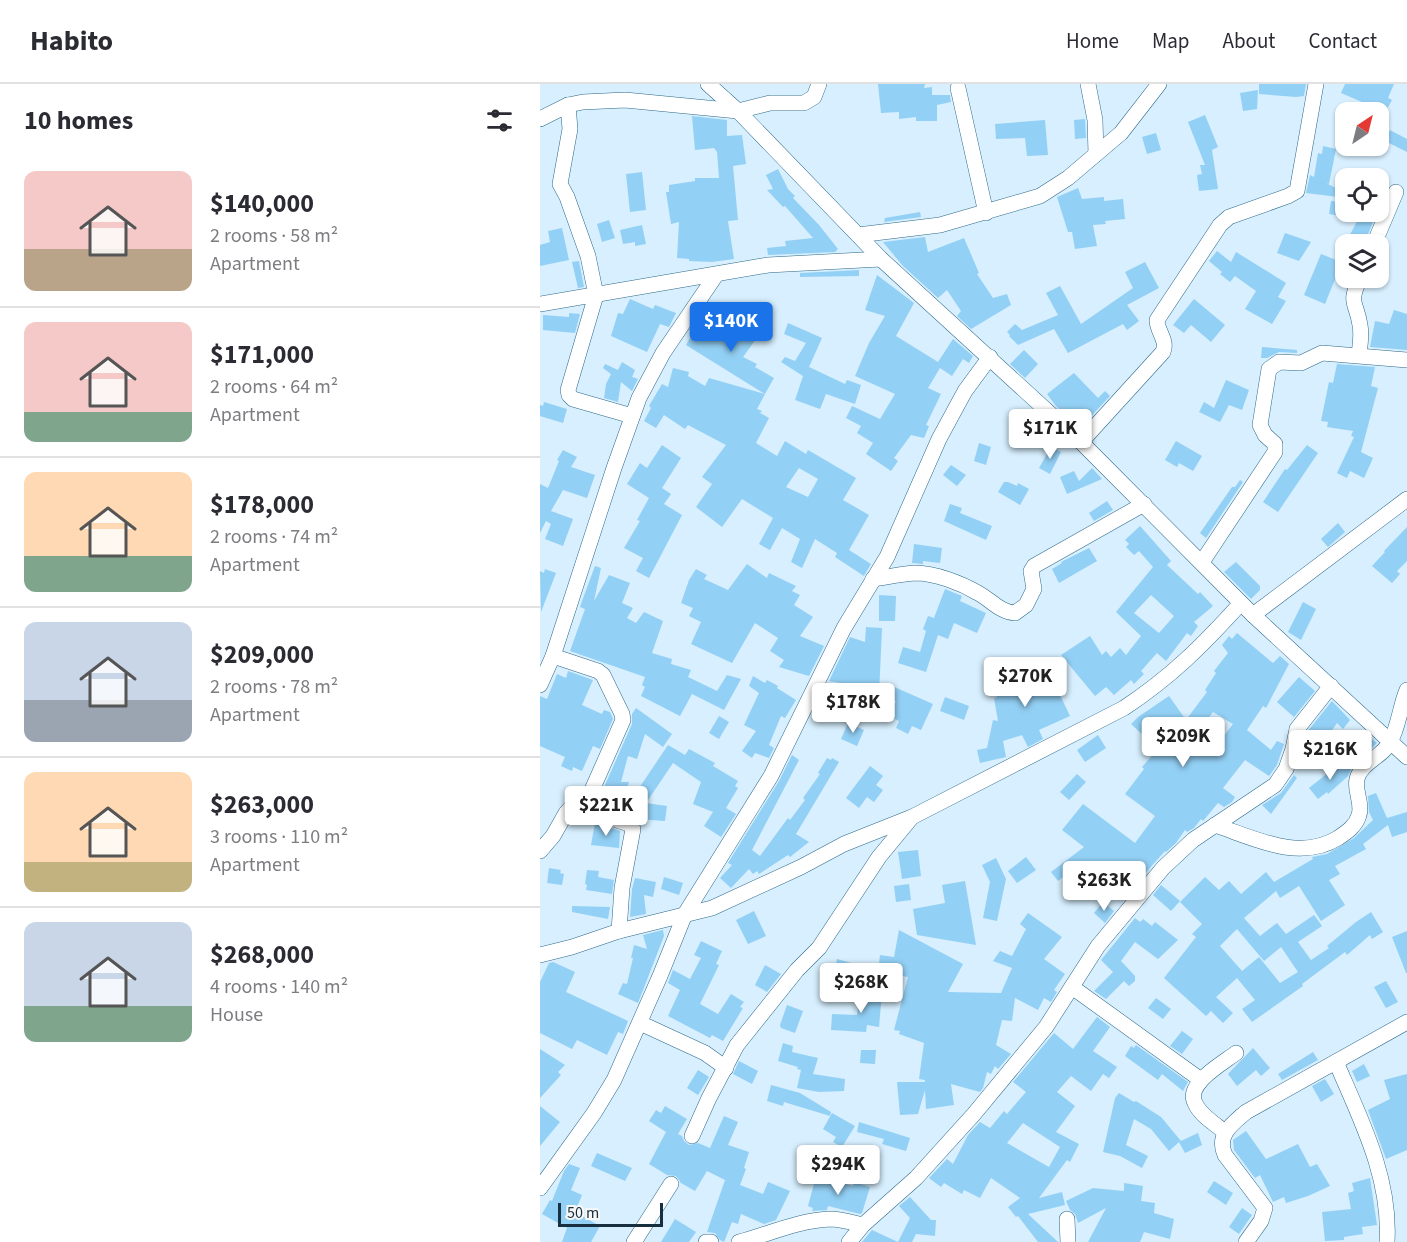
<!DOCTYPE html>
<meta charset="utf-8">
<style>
body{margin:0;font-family:"Source Sans 3",sans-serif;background:#f2f2f3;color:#2b2b33;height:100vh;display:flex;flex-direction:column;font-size:22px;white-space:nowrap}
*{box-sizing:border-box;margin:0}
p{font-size:20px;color:#7c7c81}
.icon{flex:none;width:33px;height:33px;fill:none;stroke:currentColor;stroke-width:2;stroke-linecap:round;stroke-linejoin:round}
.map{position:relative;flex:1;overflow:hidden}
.details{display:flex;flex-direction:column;background:#fff;width:540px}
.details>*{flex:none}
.needle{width:39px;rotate:35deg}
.buttons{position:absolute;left:795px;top:18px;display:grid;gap:12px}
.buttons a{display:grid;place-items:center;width:54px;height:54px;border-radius:12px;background:#fff;box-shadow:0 2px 4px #0004;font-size:30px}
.scale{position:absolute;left:18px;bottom:15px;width:105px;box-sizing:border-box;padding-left:6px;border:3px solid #172f3e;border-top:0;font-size:16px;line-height:21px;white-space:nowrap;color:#172f3e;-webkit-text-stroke:4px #f8f8f8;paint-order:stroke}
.price{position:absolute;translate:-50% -51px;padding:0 14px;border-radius:6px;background:#fff;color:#222;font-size:20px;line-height:39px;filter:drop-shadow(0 2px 3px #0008)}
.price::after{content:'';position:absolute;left:50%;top:36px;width:18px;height:14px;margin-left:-9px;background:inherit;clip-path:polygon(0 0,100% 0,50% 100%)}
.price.selected{background:#1a73e8;color:#fff}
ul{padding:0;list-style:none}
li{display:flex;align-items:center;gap:18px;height:150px;padding:0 24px}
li+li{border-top:2px solid #e1e1e2}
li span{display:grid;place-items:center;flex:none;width:168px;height:120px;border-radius:12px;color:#555}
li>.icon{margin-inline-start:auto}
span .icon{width:72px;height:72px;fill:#fffc;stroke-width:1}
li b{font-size:26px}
h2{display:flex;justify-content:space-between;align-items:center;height:72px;padding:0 24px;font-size:26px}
header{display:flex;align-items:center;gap:36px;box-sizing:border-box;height:84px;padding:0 30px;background:#fff;border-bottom:2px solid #e1e1e2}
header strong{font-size:28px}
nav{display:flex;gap:33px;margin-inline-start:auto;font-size:21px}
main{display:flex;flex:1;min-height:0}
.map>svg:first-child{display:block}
.building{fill:#93d0f5;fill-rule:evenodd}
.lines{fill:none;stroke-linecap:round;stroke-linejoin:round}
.minor-casing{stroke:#2d698a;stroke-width:16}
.minor{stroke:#fff;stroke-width:15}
</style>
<header>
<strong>Habito</strong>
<nav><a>Home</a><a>Map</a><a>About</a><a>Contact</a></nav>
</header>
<main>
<section class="details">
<h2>10 homes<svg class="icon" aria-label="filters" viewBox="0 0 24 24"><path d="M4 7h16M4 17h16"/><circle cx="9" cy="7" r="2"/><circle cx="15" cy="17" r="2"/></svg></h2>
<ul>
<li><span style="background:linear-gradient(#f6c9c9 65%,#b9a48a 0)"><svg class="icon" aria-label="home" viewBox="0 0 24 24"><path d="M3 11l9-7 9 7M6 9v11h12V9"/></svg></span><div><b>$140,000</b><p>2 rooms · 58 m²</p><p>Apartment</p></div></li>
<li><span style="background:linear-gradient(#f6c9c9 75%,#7fa58c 0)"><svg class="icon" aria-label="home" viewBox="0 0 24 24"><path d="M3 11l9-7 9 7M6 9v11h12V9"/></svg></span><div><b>$171,000</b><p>2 rooms · 64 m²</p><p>Apartment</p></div></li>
<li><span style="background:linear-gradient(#ffd9b3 70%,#7fa58c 0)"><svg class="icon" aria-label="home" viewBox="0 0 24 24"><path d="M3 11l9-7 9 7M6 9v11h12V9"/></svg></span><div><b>$178,000</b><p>2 rooms · 74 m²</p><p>Apartment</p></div></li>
<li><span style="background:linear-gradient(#c9d6e8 65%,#9aa5b1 0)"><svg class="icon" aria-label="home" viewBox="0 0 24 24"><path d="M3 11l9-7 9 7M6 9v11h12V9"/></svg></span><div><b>$209,000</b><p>2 rooms · 78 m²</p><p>Apartment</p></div></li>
<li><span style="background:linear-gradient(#ffd9b3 75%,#c2b280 0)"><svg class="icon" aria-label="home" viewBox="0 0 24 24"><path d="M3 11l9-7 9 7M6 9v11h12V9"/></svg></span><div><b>$263,000</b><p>3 rooms · 110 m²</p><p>Apartment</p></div></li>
<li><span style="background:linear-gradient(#c9d6e8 70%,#7fa58c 0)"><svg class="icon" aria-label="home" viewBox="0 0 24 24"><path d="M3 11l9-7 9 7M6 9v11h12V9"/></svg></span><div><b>$268,000</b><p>4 rooms · 140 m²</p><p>House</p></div></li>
</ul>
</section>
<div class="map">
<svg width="867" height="1158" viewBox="0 0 867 1158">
<rect width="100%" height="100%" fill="#d7effe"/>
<g class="building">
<path d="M338,0H385L384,4L392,3V11H410L411,18L397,21V37H376V33L359,35V28L341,29Z"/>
<path d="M719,0H766L764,12L756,13L719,10Z"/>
<path d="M805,0H854L848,14L852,16L844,31L834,26L836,24L801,9Z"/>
<path d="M718,6L717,25L703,27L700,9Z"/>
<path d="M665,31L678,63L672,66L678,105L659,107L657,91L662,90L660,81H665L648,38Z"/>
<path d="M152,32L187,36V52L202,51L206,80L193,82L198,136L188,137L194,175L172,178L149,177V175L137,174L139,138L131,140L126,108H129V101L155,97V94H179L177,68L174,64L155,66Z"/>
<path d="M545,35L546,54L535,55L534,36Z"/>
<path d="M505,36L508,71L487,72L485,54L456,55L455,40Z"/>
<path d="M850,46L867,55V68L845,57Z"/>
<path d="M616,49L621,66L607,70L602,53Z"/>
<path d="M783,62L796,65L789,100L786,99L806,109V114L766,109L770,91L774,93L778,69L782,70Z"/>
<path d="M238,85L248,105L255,112L253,114L279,141L298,165L295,168L228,171L227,164L246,162L245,157L273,154L245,122L243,123L227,106L233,105L226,91Z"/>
<path d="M102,88L106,126L90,128L86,90Z"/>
<path d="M538,104L542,115L564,113V117L583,115L585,135L565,137L566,140L553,141L557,162L535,165L532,148H528L517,113Z"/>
<path d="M791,117L806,119V133L789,130Z"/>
<path d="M380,128L381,133L344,138L345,134Z"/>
<path d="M822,128H837L824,160H805Z"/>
<path d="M69,136L75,154L62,158L57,140Z"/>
<path d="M102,141L106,160L95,162V158L83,160L80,146Z"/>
<path d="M22,144L29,176L0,182V161L10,158L8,147Z"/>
<path d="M745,149L771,158L759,177L737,169Z"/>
<path d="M385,153L388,168L424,154L439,189L437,190L453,214L467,210L471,221L431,245L417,232L421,227L407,206L398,214L363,182L343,158Z"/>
<path d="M677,167L691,178L696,168L746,199L738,213L746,217L732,240L705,225L716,207L695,192L690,198L680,190L682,188L669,177Z"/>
<path d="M781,170L806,180V191L798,188L785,220L764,211Z"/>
<path d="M39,177L44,203L38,204L32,178Z"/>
<path d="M605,178L619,204L587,221L599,237L587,246L583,240L528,269L514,245L478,261L469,252L470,251L467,248L475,240L482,246L518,231L506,209L520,202L541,240L593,204L585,188Z"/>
<path d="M319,186V192L260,193V189Z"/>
<path d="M337,191L374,219L356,252L398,278L413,255L433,272L429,279L423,275L412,292L400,284L388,304L401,310L386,341L389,342L384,354L371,351L354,374L358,377L351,387L326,370L333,359L317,349L321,342L306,334L312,322L340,335L355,310L315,292L329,259L345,232L325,226Z"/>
<path d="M90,215L113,225L115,221L136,229L129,243L120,240L107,268L71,252L78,229L83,230Z"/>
<path d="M654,215L685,241L671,258L651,241L644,249L633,241Z"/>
<path d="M854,226L867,230V266L830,263L835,237L849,240Z"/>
<path d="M29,229L40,230L35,249L3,246V231L29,233Z"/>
<path d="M187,234L216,255L203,273L217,280L215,283L234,294L225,310L146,261L156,244L172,253Z"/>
<path d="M248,239L282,254L269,283L305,300L307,296L321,301L315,320L286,310L280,325L255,316L263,292L241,278L245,273L255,277L266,259L244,250Z"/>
<path d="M722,263L757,266V269L739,268L727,274H721Z"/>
<path d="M484,266L498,280L485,294L470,280Z"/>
<path d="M82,278L95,286L92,293L98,295L92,307L81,298L78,318L64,314L66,300L71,290L63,284L65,280L78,286Z"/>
<path d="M797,280L835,283L831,302L838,304L821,368L833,374L824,394L810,387L807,394L797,389L814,353L811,352L813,347L787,343L788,338L781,337L789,298L793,299Z"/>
<path d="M133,284L149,288L148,292L165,302L169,294L225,310L217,325L222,327L220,329L229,334L216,359L237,372L245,357L266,370L268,366L316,394L303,416L329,431L309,466L331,480L324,492L295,473L297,469L275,455L262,484L251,478L260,455L242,444L230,466L219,460L233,434L202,415L182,443L156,423L172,400L162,393L186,361L148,341L145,345L124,331L116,344L104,337L111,324L109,322L122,300L128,303ZM259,384L278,395L268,413L246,403Z"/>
<path d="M534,289L558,314L565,307L570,312L540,344L516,322L507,310Z"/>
<path d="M686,296L709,306L702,326L689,321L680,338L659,328L664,318L674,324Z"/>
<path d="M4,318L27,325L23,339L0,332V321L3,322Z"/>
<path d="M636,357L662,372L653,387L639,379L637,383L625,376Z"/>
<path d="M439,359L451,363L446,381L434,377Z"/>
<path d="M122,361L141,374L122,404L131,410L124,420L142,431L109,494L96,487L103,474L84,464L100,437L97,436L109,414L87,400L100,379L107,384Z"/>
<path d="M767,361L778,369L738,428L723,418L745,385L747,386Z"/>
<path d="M511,363L521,368L510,390L499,384Z"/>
<path d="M23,366L37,373L31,383L55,391L47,414L23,406L11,427L33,435L23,462L5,455L11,440L6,437L0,449V400L8,404L19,377L17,376Z"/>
<path d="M411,381L426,391L417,402L403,391Z"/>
<path d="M552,384L562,395L527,410L520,393L534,387L539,397Z"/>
<path d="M700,396L703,398L666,454L660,449L692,403H695Z"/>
<path d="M464,398H468L477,402L478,399L489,405L480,421L458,408Z"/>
<path d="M567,417L573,426L554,437L549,429Z"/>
<path d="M410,420L422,424L420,429L452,442L446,456L404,437Z"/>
<path d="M798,439L805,448L788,463L781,455Z"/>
<path d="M600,442L631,477L627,481L658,510L660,508L673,522L654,538L658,542L651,552L647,549L626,577L617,569L601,587L604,590L594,600L591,596L574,611L566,603L555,612L521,571L550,552L562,571L566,567L571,573L580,564L586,571L601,552L576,528L613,483L599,467L594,471L586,463L589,460L585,456ZM611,511L634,532L619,549L594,529Z"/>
<path d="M867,443V477L857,487L860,490L852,499L832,482L845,468L844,467Z"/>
<path d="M374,460L402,464L400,479L383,477V480L372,479Z"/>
<path d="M549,464L557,477L519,499L512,485L522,479L521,478Z"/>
<path d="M696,478L720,502V506L711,515L684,488Z"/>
<path d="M207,480L227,494L229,489L256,502L252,507L260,511L254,521L273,533L260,552L284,562L269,592L239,583L244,576L230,567L238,554L215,539L192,579L151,560L161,538L149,532L153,524L141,519L149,496L156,485L167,491L164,495L188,506Z"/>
<path d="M55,482L61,484L54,517L69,491L90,499L82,519L93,524L87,534L96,539L104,528L123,537L112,569L132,575L131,580L151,586L148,593L177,607L187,591L201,595L184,626L152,610L140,632L101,612L105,603L102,601L105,593L30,567L45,525L40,523L42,517Z"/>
<path d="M5,485L16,489L1,528L0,487L4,489Z"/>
<path d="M405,505L422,512L420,517L446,529L437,549L414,539L408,555L398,551L386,588L358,579L363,563L380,568L386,547L383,545L388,532L394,534Z"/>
<path d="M339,511L356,512L355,537H339Z"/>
<path d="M763,518L776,525L761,556L748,548Z"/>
<path d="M326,543L342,544L339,611L311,601L289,597L310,553L325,558Z"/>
<path d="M697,549L733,579L740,572L749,580L726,624L723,622L707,646L731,666L737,657L744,660L737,681L729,692L705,676L683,704L695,713L692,718L684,723L678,719L663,737L661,735L654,744L647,748L645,746L636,759L626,768L625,767L591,805L588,802L586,805L575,796L562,810L537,782L518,797L511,788L544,763L522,746L543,720L595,759L615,732L585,710L604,685L602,683L618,665L591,640L598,633L629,612L646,636L667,608L665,606L676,589L674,587L688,569L682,561L689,552L692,555ZM673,628L693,640L679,658L660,645Z"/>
<path d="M511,575L525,607L519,609L530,632L499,646L503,655L488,663L482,651L463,657L466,673L440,679L437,666L447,664L453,636L458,637L454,614L457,613L455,605L458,604L456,593L478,590Z"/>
<path d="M28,587L53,596L42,621L62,630L64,626L70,628L73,635L60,665L53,662L42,687L33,683L32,687L21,682L25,673L0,662V612L7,615L17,590L26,594Z"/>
<path d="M213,592L225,599L227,596L238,602L237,604L256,616L245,634L241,632L229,661L234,664L229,674L215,669L212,674L202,667L216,647L204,641L219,609L209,602Z"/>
<path d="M759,593L775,607L754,633L737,618Z"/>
<path d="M352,602L393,620L381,646L372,642L368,650L356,644L359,637L349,632L356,617L349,615Z"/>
<path d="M405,613L429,622L424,636L400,627Z"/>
<path d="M792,617L810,636L803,645L797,639L783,659L767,648Z"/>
<path d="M96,624L132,650L123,663L105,650L97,675L88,672L81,698H89L80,727L74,725L76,711L67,712L65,701L92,640V630Z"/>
<path d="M179,632L189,638L179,655L169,649Z"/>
<path d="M308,639L324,646L317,662L301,655Z"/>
<path d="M558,651L566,664L545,678L537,666Z"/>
<path d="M829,653L837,659L813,681L805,675Z"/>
<path d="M128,661L145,671L149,665L175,679L173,682L198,697L195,702L198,704L186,724L196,730L181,753L164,742L173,728L153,720L161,698L133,679L106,719L127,722L125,737L97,735L83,728Z"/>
<path d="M252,671L259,676L212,766L220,772L248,734L250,736L265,716L263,714L280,690L278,689L287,674L291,676L292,674L299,678L256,750L269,758L250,773L248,771L219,790L217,787L213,790L209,785L191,804L180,794L192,781L188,779L239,697Z"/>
<path d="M799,680L811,685L808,692L788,710L787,708L778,715L769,704Z"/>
<path d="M330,682L343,692L336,701L343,706L334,718L327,713L319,724L306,714Z"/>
<path d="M537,690L546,698L529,716L520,708Z"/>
<path d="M754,691L757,694L731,730L722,721L741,709Z"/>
<path d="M836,709L847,734L867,728V748L852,753L848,741L823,760L826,765L795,782L800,790L789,796L805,821L781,837L759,802L740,814L736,807L704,834L720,852L737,839L746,850L774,831L782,842L758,858L771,876L789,864L787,862L816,838L831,828L843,848L832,855L830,851L807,871L805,868L762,900L763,902L712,938L702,925L715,916L697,894L676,913L693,929L683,939L671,927L666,932L624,894L656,853L652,850L662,840L640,818L665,793L679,806L689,797L701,810L726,788L734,798L773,775L772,773L787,770L814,754L833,736L829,728L828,712ZM697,845L724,877L741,863L758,888L740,899L719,873L702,887L680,862Z"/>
<path d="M55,739L80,747L79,764L51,761Z"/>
<path d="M378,766L381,792L362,795L358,768Z"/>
<path d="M486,773L496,786L477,799L468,787Z"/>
<path d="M456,774L466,795L457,837L443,834L450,798L442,781Z"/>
<path d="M9,784L21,786L20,789L24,790L22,801L7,799Z"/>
<path d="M47,786L59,787L58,793L74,796L72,810L46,806L47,801L45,800Z"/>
<path d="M124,793L143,799L139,811L121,805Z"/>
<path d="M95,794L116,798L113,813L104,811L106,830L90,833L92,805Z"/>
<path d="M425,797L436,861L377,851L373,825L405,819L402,801Z"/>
<path d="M369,800L371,816L356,818L354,802Z"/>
<path d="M621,801L640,817L631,827L613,811Z"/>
<path d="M563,818L574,827L565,839L554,829Z"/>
<path d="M32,822L70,823L68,835L32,828Z"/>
<path d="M214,827L226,852L208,860L196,836Z"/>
<path d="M488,829L522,853L504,875L525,890L514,906L517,908L511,918L504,914L498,926L475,914L472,937L462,936L456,961L471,970L458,985L455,982L451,990L447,988L443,1004L440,1008L411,1000L414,1021L386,1025L385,1006L378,1030L360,1031L357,998H385V996L379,995L384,959L359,950L360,947L354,946L368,893L338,888L340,871L354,873L359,846L423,880L408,908L461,909L472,884L453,877L460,867L472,872L486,845L480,840Z"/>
<path d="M595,834L600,838L603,835L612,842L615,838L638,856L618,875L595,858L581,877L595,892V897L589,902L584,897L566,915L554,907L573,888L561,876Z"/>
<path d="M123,846L124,852L98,919L78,910L83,899L87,900L93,874H91L94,861L107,865L103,851Z"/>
<path d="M867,847V889H866L852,853Z"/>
<path d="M161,857L182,867L176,880L179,881L160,920L178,930L191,910L204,918L200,923L203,924L183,957L172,951L170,954L128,932L140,906L128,899L133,886L150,895L161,874L154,871Z"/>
<path d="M297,875L315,880L308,905L291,901Z"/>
<path d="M13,878L35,888L26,908L88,937L83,950L78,948L67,971L37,956L32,965L0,949V898L9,879Z"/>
<path d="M225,881L241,890L227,908L215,901Z"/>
<path d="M846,897L858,918L846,924L834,903Z"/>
<path d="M320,906L342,909L339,943L327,941L326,948L291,946L292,930L317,931Z"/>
<path d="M616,914L631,925L623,935L608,924Z"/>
<path d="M247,921L263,927L255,949L241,944L240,941Z"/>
<path d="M557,933L570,943L553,967L577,983L569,994L563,990L551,1007L531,992L517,1008L535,1022L516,1048L539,1060L530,1078L527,1076L499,1114L522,1108L525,1121L488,1130L518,1158H498L478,1132L476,1133L468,1123L480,1114L451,1094L440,1114L424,1106L422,1110L404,1099L401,1103L389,1094L407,1075L413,1080L428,1051L440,1038L450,1044L464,1027L467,1030L486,1008L473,998L514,949L533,965ZM483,1039L520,1063L509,1083L467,1059Z"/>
<path d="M642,947L653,955L642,970L630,962Z"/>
<path d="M243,959L253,962L252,968L278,974L273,990L305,995L304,1007L279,1008L257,1004L261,986L257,985L258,983L238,977Z"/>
<path d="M596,961L648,998L643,1007L622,990L618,996L585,972L591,962L594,964Z"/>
<path d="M713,964L730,984L721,992L716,986L697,1002L688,990Z"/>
<path d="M0,965L25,981L18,988L21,991L0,1014Z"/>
<path d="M321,966H336L335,980L320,979Z"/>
<path d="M773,968L778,976L742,996L738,990Z"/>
<path d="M199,977L218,987L212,1000L193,990Z"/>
<path d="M824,980L830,992L817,998L812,987Z"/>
<path d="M158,986L169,993L158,1011L147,1004Z"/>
<path d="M867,990V1066L846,1075L828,1026L850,1015L844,996Z"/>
<path d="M785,995L794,1010L781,1018L772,1002Z"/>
<path d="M231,1001L260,1009L291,1028L290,1032L244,1018L243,1022L227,1017Z"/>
<path d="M579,1009L594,1018L596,1017L621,1033L641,1057L658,1049L662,1061L645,1069L639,1058L629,1067L611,1045L594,1035L586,1061L608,1072L602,1084L580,1072L563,1068L575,1014Z"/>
<path d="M0,1022L20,1038L0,1062Z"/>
<path d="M125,1022L147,1035L138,1050L142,1052L144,1057L149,1061L158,1059L170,1064L184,1032L198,1038L188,1061L209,1068L204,1084L206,1085L200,1101L223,1110L228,1098L250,1107L236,1136L224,1140L201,1130L198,1140L192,1138L184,1158L180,1156L175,1149L167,1148L185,1096L167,1087L155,1107L141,1099L136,1092L127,1091L109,1080L126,1048L109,1037L116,1026L121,1029Z"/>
<path d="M292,1029L315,1042L302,1063L293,1058L296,1053L283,1045Z"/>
<path d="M319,1038L370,1054L366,1067L342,1060L344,1055L317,1048Z"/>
<path d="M706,1047L726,1075L758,1060L770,1083L777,1080L790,1102L768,1112L746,1119L744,1113L733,1118L720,1091L715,1094L694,1066L693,1056Z"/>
<path d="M57,1069L92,1084L85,1097L51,1082Z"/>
<path d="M29,1080L40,1084L31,1106L42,1111L35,1128L60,1142L51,1158H22L27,1144L2,1130L10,1116L12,1117L24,1087Z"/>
<path d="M276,1092L313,1102L314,1098L330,1103L322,1129L320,1130L288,1122L287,1126L272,1127L273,1124L268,1122Z"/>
<path d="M830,1094L837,1141L822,1143L823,1150L804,1153V1156L785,1157L782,1128L811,1125L808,1109L814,1107L812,1099Z"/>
<path d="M674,1097L693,1109L686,1121L667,1108Z"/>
<path d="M584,1099L603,1102L601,1117L615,1119L614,1129L634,1135L630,1155L604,1148L600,1158H548L566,1124L538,1139L535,1130L530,1126L526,1117L553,1104L584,1107Z"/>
<path d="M370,1113L391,1136H396L395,1152L376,1150L372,1158H358L370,1134L359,1122Z"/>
<path d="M702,1124L712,1131L699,1150L689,1143Z"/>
<path d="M135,1135L156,1148L149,1158H121Z"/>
<path d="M332,1146L358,1158H322Z"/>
</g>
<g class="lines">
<g class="minor-casing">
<g id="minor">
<path d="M168,0L198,27L341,175L541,358L713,531L867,673"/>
<path d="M548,0L555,36L556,70"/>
<path d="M418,4L446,129"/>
<path d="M28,21L30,45L20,100L27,113L48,172L56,211L28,306L29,311L33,315L92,332"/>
<path d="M0,35L28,21L43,18L85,16L198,27L230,19H264L274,13L279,0"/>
<path d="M318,151L400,141L500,112L528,94L581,49L619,0"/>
<path d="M834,160L856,108"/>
<path d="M0,220L228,181L341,175"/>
<path d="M819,271C820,261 822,251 820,241C816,216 808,221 820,194"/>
<path d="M541,358L623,268C628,256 617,248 617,236L680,141L689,133L748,112L757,107L776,0"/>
<path d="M662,478L735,368V360L725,351L720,341L729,285L739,278L761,279L782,269L867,276"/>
<path d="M333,495C347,493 361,490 375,489C395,489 421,499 438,509C451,516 460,528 475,529L486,521L494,505L491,487L494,482L604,420"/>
<path d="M713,531L867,415"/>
<path d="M0,601L13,572L74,384L99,314L123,269L176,191"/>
<path d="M42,719L52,728L89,740L93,745L82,804L79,847"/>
<path d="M675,741C714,754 759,778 798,754C807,748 816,742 819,731C823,719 814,707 817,695C821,678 843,673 850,658C859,642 860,622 867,606"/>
<path d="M0,767L13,752L26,729L34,720L42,719L48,715L83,636L82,630L63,591L58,587L13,572"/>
<path d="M0,871L32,863L79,847L172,824L261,783L304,760L372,733L584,624C631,593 663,561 701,519"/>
<path d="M532,903L661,996"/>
<path d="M100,939L165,969L186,984"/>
<path d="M796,978C821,1036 851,1094 847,1158"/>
<path d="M685,1048C675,1040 660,1031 655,1019C645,1000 683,979 696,969"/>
<path d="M152,1052L169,1014L197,961L257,886L279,864L339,773L372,733"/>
<path d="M0,1104L54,1029L74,996L120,892L145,830L231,692L304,544L347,473L399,355L425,307L450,273"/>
<path d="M527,1135L528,1158"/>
<path d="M94,1158L131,1100"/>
<path d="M166,1158H171"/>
<path d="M199,1158C229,1150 259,1136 291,1135C301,1135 313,1139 323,1141"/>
<path d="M309,1158L323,1141L376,1094L434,1030L506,943L558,862L623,784L653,756L735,701L746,685L753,665L757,645L791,602"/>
<path d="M706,1158L721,1137L725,1124L685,1071C676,1051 692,1040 706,1028L867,938"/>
</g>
</g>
<use href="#minor" class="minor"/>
</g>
</svg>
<div class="buttons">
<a><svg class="needle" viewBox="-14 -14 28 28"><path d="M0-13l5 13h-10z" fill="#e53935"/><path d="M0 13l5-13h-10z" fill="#7c7c81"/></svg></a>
<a><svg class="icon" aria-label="locate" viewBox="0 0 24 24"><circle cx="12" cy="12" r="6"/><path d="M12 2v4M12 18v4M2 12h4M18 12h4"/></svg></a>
<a><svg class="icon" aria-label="layers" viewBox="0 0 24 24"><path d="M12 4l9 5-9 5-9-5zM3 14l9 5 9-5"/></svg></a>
</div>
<div class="scale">50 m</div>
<b class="price selected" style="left:191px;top:269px">$140K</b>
<b class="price" style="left:510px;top:376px">$171K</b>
<b class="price" style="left:485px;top:624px">$270K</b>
<b class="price" style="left:313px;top:650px">$178K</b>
<b class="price" style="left:643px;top:684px">$209K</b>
<b class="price" style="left:790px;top:697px">$216K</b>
<b class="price" style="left:66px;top:753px">$221K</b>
<b class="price" style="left:564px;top:828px">$263K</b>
<b class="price" style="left:321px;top:930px">$268K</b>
<b class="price" style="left:298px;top:1112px">$294K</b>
</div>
</main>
